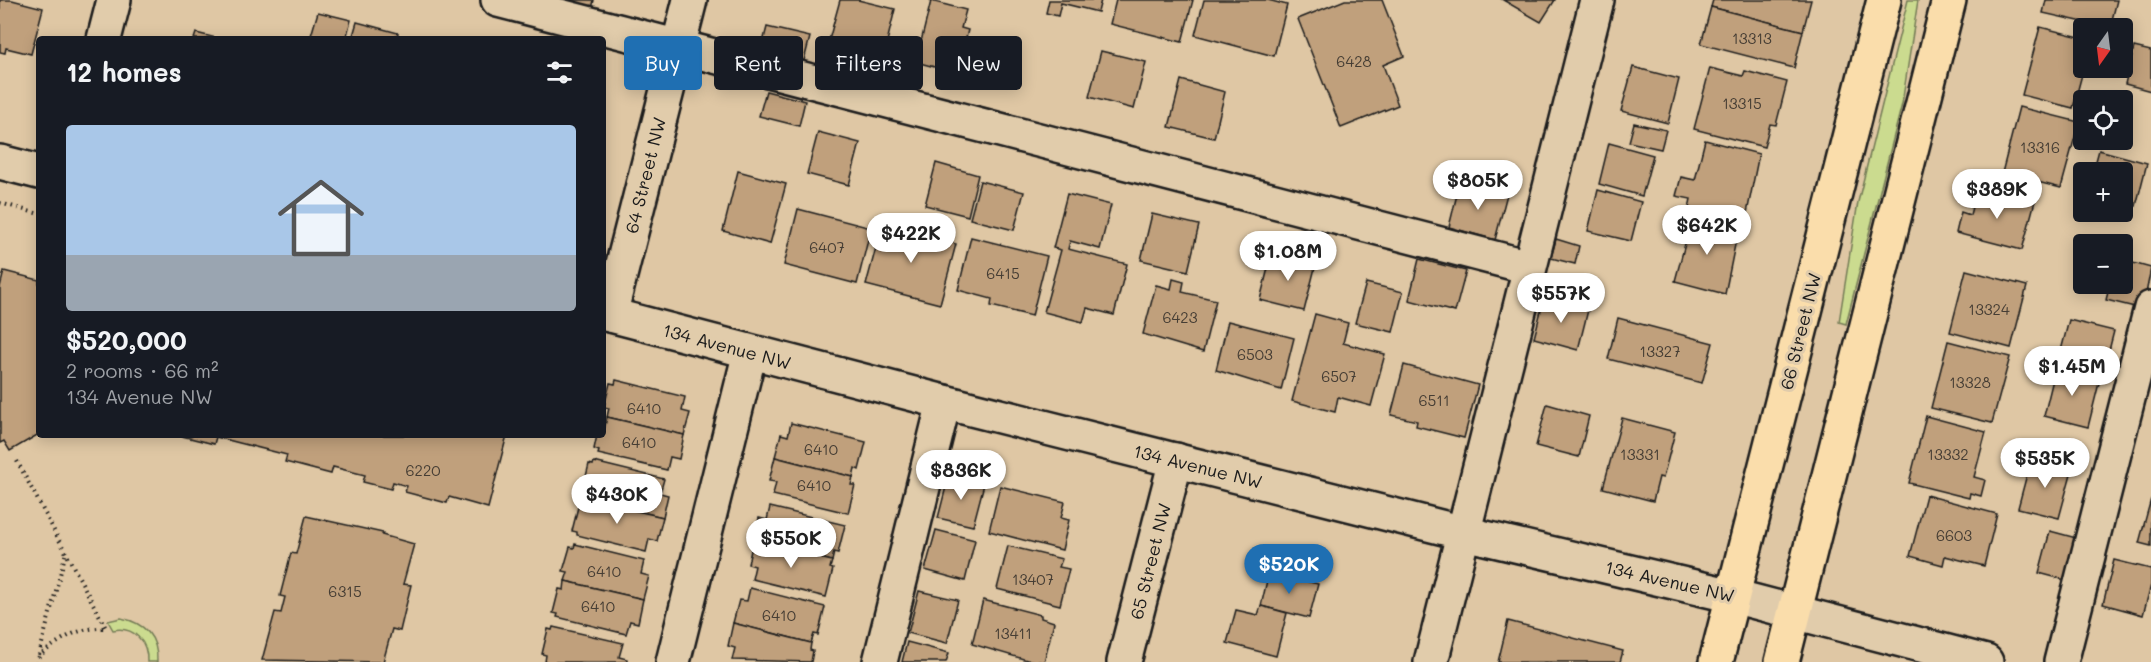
<!DOCTYPE html>
<meta charset="utf-8">
<style>
body{margin:0;font-family:Mali,sans-serif;background:#242831;color:#f1f3f6;height:100vh;display:flex;flex-direction:column;font-size:22px;white-space:nowrap}
*{box-sizing:border-box;margin:0}
p{font-size:20px;color:#9ea1a6}
.icon{flex:none;width:33px;height:33px;fill:none;stroke:currentColor;stroke-width:2;stroke-linecap:round;stroke-linejoin:round}
.map{position:relative;flex:1;overflow:hidden}
.drawer{position:absolute;left:36px;top:36px;width:570px;height:402px;display:flex;flex-direction:column;background:#171b24;border-radius:6px;box-shadow:0 3px 15px #0003}
.drawer>*{flex:none}
.banner{position:absolute;left:624px;top:36px;width:570px;height:54px;display:flex;gap:12px}
.needle{width:39px;rotate:194deg}
.tools{position:absolute;left:2073px;top:18px;display:grid;gap:12px}
.tools a{display:grid;place-items:center;width:60px;height:60px;border-radius:6px;background:#171b24;box-shadow:0 3px 15px #0003;font-size:30px}
.price{position:absolute;translate:-50% -51px;padding:0 14px;border-radius:21px;background:#fff;color:#222;font-size:20px;line-height:39px;filter:drop-shadow(0 2px 3px #0008)}
.price::after{content:'';position:absolute;left:50%;top:36px;width:18px;height:14px;margin-left:-9px;background:inherit;clip-path:polygon(0 0,100% 0,50% 100%)}
.price.current{background:#1f6fb2;color:#fff}
ul{padding:0;list-style:none}
li{display:grid;align-content:center;gap:12px;height:318px;padding:0 30px}
li+li{border-top:2px solid #363941}
li span{display:grid;place-items:center;height:186px;border-radius:6px;color:#555}
li>.icon{margin-inline-start:auto}
span .icon{width:108px;height:108px;fill:#fffc;stroke-width:1}
li b{font-size:26px}
h2{display:flex;justify-content:space-between;align-items:center;height:72px;padding:0 30px;font-size:26px}
.tag{padding:0 21px;border-radius:6px;background:#171b24;box-shadow:0 3px 15px #0003;font-size:21px;line-height:54px}
.tag.current{background:#1f6fb2;color:#fff}
.map>svg:first-child{display:block}
.green{fill:#cbdb8f;stroke:#747c56;stroke-width:1.5}
.building{fill:#c0a07b;stroke:#1c1c1c;stroke-width:1.5}
.lines{fill:none;stroke-linecap:round;stroke-linejoin:round}
.minor-casing{stroke:#1c1c1c;stroke-width:38}
.major-casing{stroke:#1c1c1c;stroke-width:38}
.path{stroke:#1c1c1c;stroke-width:4;stroke-dasharray:1.5 4.5;stroke-linecap:butt}
.minor{stroke:#e1ccab;stroke-width:33}
.major{stroke:#faddab;stroke-width:33}
.labels{text-anchor:middle;dominant-baseline:central;stroke-width:6;stroke-linejoin:round;paint-order:stroke}
.number-label{font-size:15px;fill:#453d34}
.street-label{font-size:18px;fill:#1c1c1c;stroke:#e1ccab}
</style>
<div class="map">
<svg width="2151" height="662" viewBox="0 0 2151 662">
<rect width="100%" height="100%" fill="#dfc7a4"/>
<filter id="ink" filterUnits="userSpaceOnUse"><feTurbulence type="fractalNoise" baseFrequency=".0167" numOctaves="2"/><feDisplacementMap in="SourceGraphic" scale="12" xChannelSelector="R" yChannelSelector="G"/><feConvolveMatrix kernelMatrix="1 2 1 2 8 2 1 2 1" color-interpolation-filters="sRGB"/></filter>
<g filter="url(#ink)">
<g class="green">
<path d="M1908,0H1918L1902,104L1846,324L1839,322L1858,202Z"/>
<path d="M121,618C145,623 158,637 157,662H147C148,642 134,626 113,630L108,621Z"/>
</g>
<g class="building">
<path d="M0,0H12L43,8L31,54L6,48L5,53L0,52Z"/>
<path d="M554,0H594L592,9Z"/>
<path d="M840,0H858L895,9L884,54L829,40Z"/>
<path d="M1049,0H1101L1098,12L1061,3L1058,16L1046,13Z"/>
<path d="M1116,0H1193L1182,42L1110,24Z"/>
<path d="M1204,0H1268L1287,5L1274,56L1195,35Z"/>
<path d="M1345,0H1382L1404,56L1383,65L1398,105L1341,128L1298,19Z"/>
<path d="M1503,0H1555L1541,22Z"/>
<path d="M1713,0H1811L1803,31L1711,7Z"/>
<path d="M2046,0H2117L2110,28L2043,13Z"/>
<path d="M931,1L966,10L961,28L968,30L957,73L916,62Z"/>
<path d="M1711,7L1803,31L1794,68L1701,44Z"/>
<path d="M318,12L351,20L346,39H310Z"/>
<path d="M357,22L398,33L397,39H352Z"/>
<path d="M767,27L810,37L802,68L759,58Z"/>
<path d="M2040,27L2084,38V67L2073,108L2022,95Z"/>
<path d="M196,33L220,39H194Z"/>
<path d="M2134,47L2151,51V91L2125,84Z"/>
<path d="M1101,51L1146,62L1134,109L1089,97Z"/>
<path d="M1633,67L1679,79L1668,123L1621,111Z"/>
<path d="M1710,68L1743,76L1745,71L1787,82L1776,125L1770,124L1764,147L1694,129Z"/>
<path d="M1181,80L1225,92L1214,138L1169,127Z"/>
<path d="M766,91L805,101L799,126L759,116Z"/>
<path d="M2019,107L2079,122L2061,188L2002,173Z"/>
<path d="M1634,123L1666,130L1661,149L1629,142Z"/>
<path d="M818,132L860,143L849,185L807,174Z"/>
<path d="M1705,140L1759,154L1745,223L1689,208L1691,199L1676,196L1681,177L1695,180Z"/>
<path d="M1609,143L1653,155L1642,196L1599,184Z"/>
<path d="M2099,150L2147,163L2136,206L2122,203V172H2093Z"/>
<path d="M936,163L978,175L968,216L925,205Z"/>
<path d="M738,171L786,184L770,244L723,231Z"/>
<path d="M980,181L1024,192L1014,230L970,219Z"/>
<path d="M1460,182L1507,194L1495,240L1449,227Z"/>
<path d="M1598,190L1641,202L1631,241L1588,231Z"/>
<path d="M1976,191L2022,203L2023,198L2035,201L2022,250L1956,233L1961,212L1970,215Z"/>
<path d="M1067,194L1111,205L1100,249L1070,241L1068,249L1127,264L1114,315L1087,308L1083,322L1044,312L1061,250L1053,248Z"/>
<path d="M798,209L871,228L857,284L784,265Z"/>
<path d="M1152,214L1199,225L1188,271L1141,260Z"/>
<path d="M1692,218L1738,230L1725,294L1675,281Z"/>
<path d="M882,225L956,244L940,304L866,285Z"/>
<path d="M971,237L1047,256L1032,316L991,306L992,299L958,290Z"/>
<path d="M1556,239L1579,246L1575,264L1551,258Z"/>
<path d="M1272,252L1316,264L1304,311L1260,300Z"/>
<path d="M1419,259L1466,271L1455,312L1409,300Z"/>
<path d="M2122,260L2151,268L2143,309L2106,300L2110,284H2122Z"/>
<path d="M1966,270L2027,286L2011,348L1950,332Z"/>
<path d="M4,271L39,280V434L10,451L4,441L0,443V287Z"/>
<path d="M1173,279L1184,282L1182,292L1216,300L1203,352L1143,334L1156,285L1171,289Z"/>
<path d="M1366,283L1403,292L1393,332L1355,323Z"/>
<path d="M1544,299L1588,310L1578,350L1534,338Z"/>
<path d="M1315,314L1348,323L1343,343L1385,354L1371,406L1338,397L1335,412L1292,401Z"/>
<path d="M1618,318L1713,343L1702,383L1608,359Z"/>
<path d="M2069,320L2114,331L2103,374L2058,362Z"/>
<path d="M1228,321L1294,338L1281,390L1216,370Z"/>
<path d="M1948,341L2010,357L1992,423L1931,408Z"/>
<path d="M1404,365L1478,385L1464,438L1416,426L1417,421L1391,415Z"/>
<path d="M2056,367L2100,379L2088,427L2044,416Z"/>
<path d="M616,380L685,397L682,411L690,413L684,435L607,417L609,408L604,407L610,383L615,384Z"/>
<path d="M1547,404L1589,416L1579,457L1536,446Z"/>
<path d="M1926,416L1986,432L1974,477L1985,480L1981,496L1970,493L1969,498L1909,483Z"/>
<path d="M607,417L684,435L679,459L670,457L667,470L598,454L599,451L594,449L597,435H603Z"/>
<path d="M1622,418L1675,432L1663,478L1659,477L1653,501L1603,488Z"/>
<path d="M791,423L866,442L859,470L855,468L853,477L775,457L781,434L788,436Z"/>
<path d="M178,435H507L488,508L449,497L447,503L405,492L407,486L393,482L391,489L363,482L365,475L333,467L331,474L285,462L287,455L216,437L214,444Z"/>
<path d="M775,457L853,477L851,485H855L848,513L773,495L776,482L769,481Z"/>
<path d="M2031,459L2072,470L2059,518L2018,508Z"/>
<path d="M594,462L664,479L660,493L668,495L663,517L585,499L587,490L583,489L589,464L593,465Z"/>
<path d="M949,475L984,484L973,526L938,518Z"/>
<path d="M1000,486L1065,502L1061,518L1069,520L1062,550L989,531Z"/>
<path d="M1926,495L1997,514L1984,566L1945,556L1943,565L1910,556Z"/>
<path d="M585,499L663,517L657,541L649,539L646,552L577,535V532L572,531L578,507L583,508Z"/>
<path d="M2151,499V546L2139,543Z"/>
<path d="M770,507L845,525L838,553L834,552L832,561L753,541L759,518L767,520Z"/>
<path d="M306,516L383,533L382,535L414,544L403,584L411,585L400,631L392,629L383,662L262,660L275,612L281,613L285,597L280,596L291,553L296,554Z"/>
<path d="M936,530L975,540L965,581L925,570Z"/>
<path d="M2050,531L2080,539L2069,581L2039,573Z"/>
<path d="M753,541L832,561L830,568L833,569L826,597L752,579L755,566L748,564Z"/>
<path d="M575,544L644,561L641,574L649,576L643,599L565,581L568,572L563,571L570,547L574,548Z"/>
<path d="M1008,546L1062,559L1059,567L1069,569L1060,605L997,589Z"/>
<path d="M2114,560L2151,569V585L2143,615L2103,604Z"/>
<path d="M1269,572L1318,584L1309,618L1261,606Z"/>
<path d="M565,581L643,599L638,623L630,621L626,634L557,617L558,614L553,613L559,589L564,590Z"/>
<path d="M750,588L825,607L818,635L814,634L811,643L733,623L739,600L747,601Z"/>
<path d="M919,591L958,600L947,643L908,633Z"/>
<path d="M983,600L1041,615V618L1054,622L1044,662L1027,660L972,644Z"/>
<path d="M1261,606L1287,613L1276,656L1227,643L1236,610L1258,615Z"/>
<path d="M1508,621L1623,651L1620,662H1498Z"/>
<path d="M733,623L811,643L810,650L813,651L811,662L732,660L735,648L728,646Z"/>
<path d="M553,627L623,643L619,657L627,659V662H545L546,655L542,654L548,629L552,630Z"/>
<path d="M907,642L949,653L946,662H902Z"/>
</g>
<g class="lines">
<g class="minor-casing">
<g id="minor">
<path d="M498,0L1529,267"/>
<path d="M104,39L114,0"/>
<path d="M0,162L39,172"/>
<path d="M603,313L944,402L1464,533L1733,596L1986,662"/>
<path d="M610,315L690,0"/>
<path d="M673,662L750,352"/>
<path d="M880,662L944,402"/>
<path d="M1124,662L1176,460"/>
<path d="M1431,662L1597,0"/>
<path d="M2061,662L2151,308"/>
</g>
</g>
<g class="major-casing">
<g id="major">
<path d="M1716,662L1884,0"/>
<path d="M1782,662L1949,0"/>
</g>
</g>
<g class="path">
<path d="M0,203L39,214"/>
<path d="M17,461L106,628C77,627 61,639 39,656L37,662"/>
<path d="M39,655L66,552"/>
</g>
<use href="#minor" class="minor"/>
<use href="#major" class="major"/>
</g>
</g>
<g class="labels">
<g class="number-label">
<text x="1752" y="38">13313</text>
<text x="1354" y="61">6428</text>
<text x="1742" y="103">13315</text>
<text x="2040" y="147">13316</text>
<text x="827" y="247">6407</text>
<text x="1003" y="273">6415</text>
<text x="1989" y="309">13324</text>
<text x="1180" y="317">6423</text>
<text x="1660" y="351">13327</text>
<text x="1255" y="354">6503</text>
<text x="1339" y="376">6507</text>
<text x="1970" y="382">13328</text>
<text x="1434" y="400">6511</text>
<text x="644" y="408">6410</text>
<text x="639" y="442">6410</text>
<text x="821" y="449">6410</text>
<text x="1640" y="454">13331</text>
<text x="1948" y="454">13332</text>
<text x="423" y="470">6220</text>
<text x="814" y="485">6410</text>
<text x="1954" y="535">6603</text>
<text x="604" y="571">6410</text>
<text x="1033" y="579">13407</text>
<text x="345" y="591">6315</text>
<text x="598" y="606">6410</text>
<text x="779" y="615">6410</text>
<text x="1013" y="633">13411</text>
</g>
<g class="street-label">
<text transform="translate(645 175) rotate(-76)">64 Street NW</text>
<text transform="translate(1800 331) rotate(-76)">66 Street NW</text>
<text transform="translate(727 346) rotate(15)">134 Avenue NW</text>
<text transform="translate(1198 466) rotate(14)">134 Avenue NW</text>
<text transform="translate(1150 561) rotate(-76)">65 Street NW</text>
<text transform="translate(1670 581) rotate(13)">134 Avenue NW</text>
</g>
</g>
</svg>
<div class="tools">
<a><svg class="needle" viewBox="-14 -14 28 28"><path d="M0-13l5 13h-10z" fill="#e53935"/><path d="M0 13l5-13h-10z" fill="#9ea1a6"/></svg></a>
<a><svg class="icon" aria-label="locate" viewBox="0 0 24 24"><circle cx="12" cy="12" r="6"/><path d="M12 2v4M12 18v4M2 12h4M18 12h4"/></svg></a>
<a>+</a>
<a>−</a>
</div>
<b class="price" style="left:1478px;top:211px">$805K</b>
<b class="price" style="left:1997px;top:220px">$389K</b>
<b class="price" style="left:1707px;top:256px">$642K</b>
<b class="price" style="left:911px;top:264px">$422K</b>
<b class="price" style="left:1288px;top:282px">$1.08M</b>
<b class="price" style="left:1561px;top:324px">$557K</b>
<b class="price" style="left:2072px;top:397px">$1.45M</b>
<b class="price" style="left:2045px;top:489px">$535K</b>
<b class="price" style="left:961px;top:501px">$836K</b>
<b class="price" style="left:617px;top:525px">$430K</b>
<b class="price" style="left:791px;top:569px">$550K</b>
<b class="price current" style="left:1289px;top:595px">$520K</b>
<div class="banner">
<a class="tag current">Buy</a>
<a class="tag">Rent</a>
<a class="tag">Filters</a>
<a class="tag">New</a>
</div>
<section class="drawer">
<h2>12 homes<svg class="icon" aria-label="filters" viewBox="0 0 24 24"><path d="M4 7h16M4 17h16"/><circle cx="9" cy="7" r="2"/><circle cx="15" cy="17" r="2"/></svg></h2>
<ul>
<li><span style="background:linear-gradient(#a9c7e8 70%,#9aa5b1 0)"><svg class="icon" aria-label="home" viewBox="0 0 24 24"><path d="M3 11l9-7 9 7M6 9v11h12V9"/></svg></span><div><b>$520,000</b><p>2 rooms · 66 m²</p><p>134 Avenue NW</p></div></li>
</ul>
</section>
</div>
